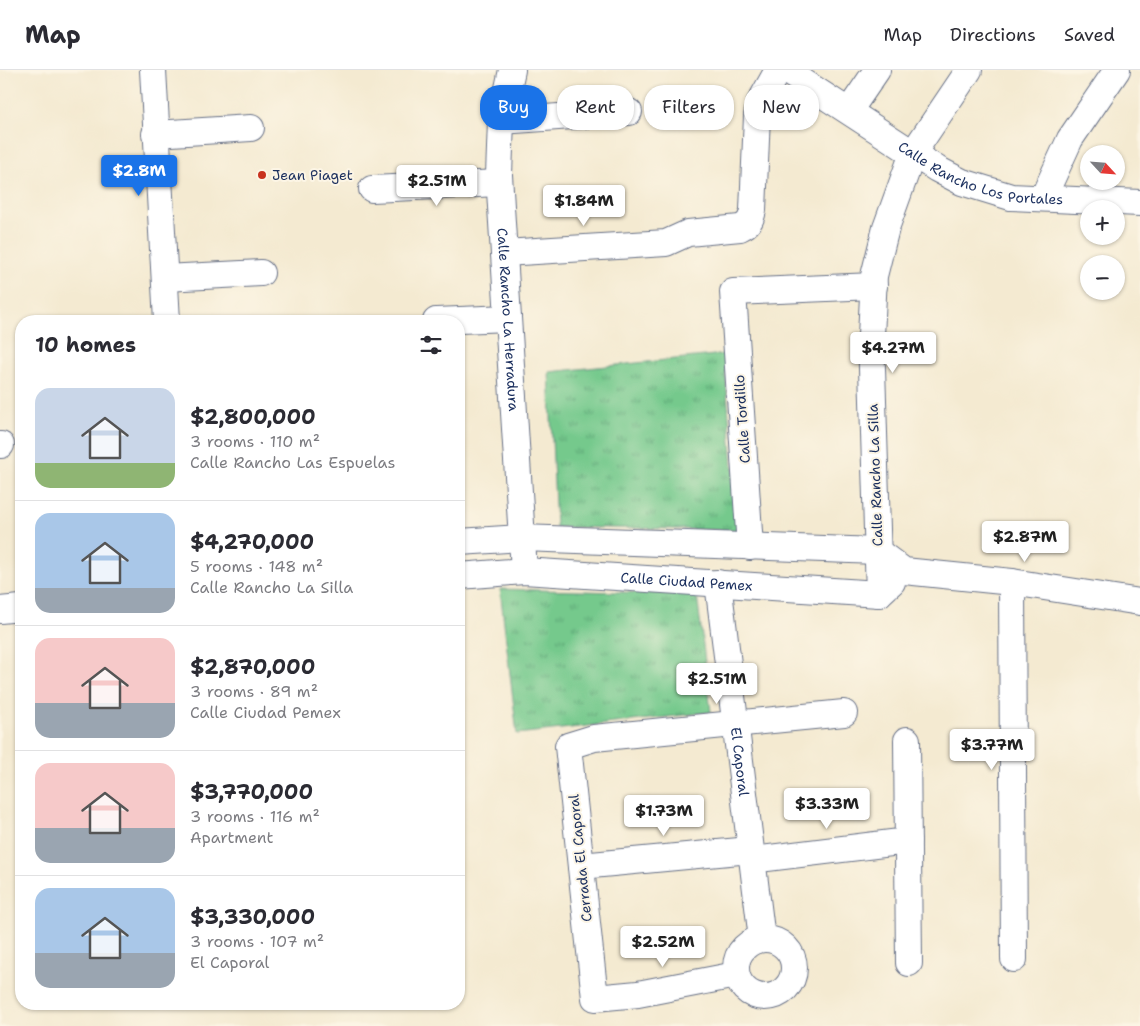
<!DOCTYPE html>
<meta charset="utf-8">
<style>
body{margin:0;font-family:"Shantell Sans",sans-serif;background:#f7f7f7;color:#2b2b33;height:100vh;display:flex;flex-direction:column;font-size:19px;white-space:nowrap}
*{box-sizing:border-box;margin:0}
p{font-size:16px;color:#7c7c81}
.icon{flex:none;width:28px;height:28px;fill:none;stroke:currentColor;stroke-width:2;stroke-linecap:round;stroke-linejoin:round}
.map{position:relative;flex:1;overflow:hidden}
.sheet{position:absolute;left:15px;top:245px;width:450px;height:695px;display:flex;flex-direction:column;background:#fff;border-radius:20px;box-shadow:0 1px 4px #0004}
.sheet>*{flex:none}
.banner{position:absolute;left:480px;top:15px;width:475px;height:45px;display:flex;gap:10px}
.needle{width:32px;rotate:116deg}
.buttons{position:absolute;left:1080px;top:75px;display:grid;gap:10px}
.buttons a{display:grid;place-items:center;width:45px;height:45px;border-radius:50%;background:#fff;box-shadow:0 1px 4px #0004;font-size:25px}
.price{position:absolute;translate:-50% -42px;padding:0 11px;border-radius:5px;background:#fff;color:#222;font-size:16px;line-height:32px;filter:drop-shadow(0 1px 2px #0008)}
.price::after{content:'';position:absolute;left:50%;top:30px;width:15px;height:11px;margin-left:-8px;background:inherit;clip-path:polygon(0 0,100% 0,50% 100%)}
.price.selected{background:#1a73e8;color:#fff}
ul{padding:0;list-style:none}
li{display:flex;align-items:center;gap:15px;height:125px;padding:0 20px}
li+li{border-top:1px solid #e1e1e2}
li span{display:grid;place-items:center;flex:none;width:140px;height:100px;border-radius:15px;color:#555}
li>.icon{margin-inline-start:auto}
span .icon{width:60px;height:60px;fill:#fffc;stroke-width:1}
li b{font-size:21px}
h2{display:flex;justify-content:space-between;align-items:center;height:60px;padding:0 20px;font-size:21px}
.pill{padding:0 18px;border-radius:20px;background:#fff;box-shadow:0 1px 4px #0004;font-size:18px;line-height:45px}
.pill.selected{background:#1a73e8;color:#fff}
header{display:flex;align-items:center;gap:30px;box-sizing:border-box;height:70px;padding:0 25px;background:#fff;border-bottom:1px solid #e1e1e2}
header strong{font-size:24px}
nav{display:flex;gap:28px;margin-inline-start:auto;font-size:18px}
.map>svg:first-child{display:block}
.grass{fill:url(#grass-tufts);stroke:#487c75}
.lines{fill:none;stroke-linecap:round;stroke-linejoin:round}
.minor-casing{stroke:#677086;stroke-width:28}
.minor{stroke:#fff;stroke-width:26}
.poi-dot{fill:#c8321e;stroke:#fcf5e5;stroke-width:2}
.labels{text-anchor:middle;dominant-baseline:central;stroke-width:4;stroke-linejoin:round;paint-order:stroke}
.street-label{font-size:14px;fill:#1b2f5e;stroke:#fcf5e5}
.poi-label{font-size:14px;fill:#1b2f5e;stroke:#fcf5e5;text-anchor:start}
</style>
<header>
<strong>Map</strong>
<nav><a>Map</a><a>Directions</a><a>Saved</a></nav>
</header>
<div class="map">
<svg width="1140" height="956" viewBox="0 0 1140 956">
<defs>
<pattern id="grass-tufts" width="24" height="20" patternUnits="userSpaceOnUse" patternTransform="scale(1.25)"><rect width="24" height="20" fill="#74c98c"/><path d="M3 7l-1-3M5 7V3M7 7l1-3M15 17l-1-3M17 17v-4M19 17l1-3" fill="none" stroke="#5ea476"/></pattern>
</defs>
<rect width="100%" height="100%" fill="#fcf5e5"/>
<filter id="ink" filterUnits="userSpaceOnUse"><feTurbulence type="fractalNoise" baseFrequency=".02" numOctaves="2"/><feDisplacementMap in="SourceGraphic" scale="10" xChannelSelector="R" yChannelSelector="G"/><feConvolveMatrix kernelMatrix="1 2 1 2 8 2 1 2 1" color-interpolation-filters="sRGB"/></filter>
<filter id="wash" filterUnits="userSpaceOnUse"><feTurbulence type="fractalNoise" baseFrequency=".0096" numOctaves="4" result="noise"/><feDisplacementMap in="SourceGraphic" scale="20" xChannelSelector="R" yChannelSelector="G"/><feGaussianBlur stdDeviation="1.12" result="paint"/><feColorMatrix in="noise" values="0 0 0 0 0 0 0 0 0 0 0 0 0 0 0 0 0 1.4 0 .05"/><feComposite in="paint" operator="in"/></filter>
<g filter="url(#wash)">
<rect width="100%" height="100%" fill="#f4ead1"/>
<g class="grass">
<path d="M724,284L738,460L556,457L549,302Z"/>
<path d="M500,519L697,524L711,642L517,664Z"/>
</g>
</g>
<g filter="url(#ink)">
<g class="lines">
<g class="minor-casing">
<g id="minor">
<path d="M153,0L167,251"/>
<path id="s1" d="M512,0L501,51L499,105L524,501"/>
<path id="s2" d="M785,0L937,99L962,112L1011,127L1140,133"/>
<path d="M849,41L877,0"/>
<path d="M501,51L629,42"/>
<path d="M155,64L251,58"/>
<path d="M372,119L499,113"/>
<path d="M1043,128L1070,69L1117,0"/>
<path d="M504,183L666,173L688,163L740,158C749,154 751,150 753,140L757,46L760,32L778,0"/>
<path d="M165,208L261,203"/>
<path d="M436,251L508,248"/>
<path d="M0,375H1"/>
<path d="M459,472L522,468L877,481L904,501L1012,512L1140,532"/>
<path d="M750,477L733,222L874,216"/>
<path id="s3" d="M459,506L524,501L879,524L892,512"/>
<path d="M1012,512L1014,889"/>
<path id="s4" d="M718,513L762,869"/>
<path d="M879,524L871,266L874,206L886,158L913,83L969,0"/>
<path d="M0,540L21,538"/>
<path d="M907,670L909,893"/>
<path d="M752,790L908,771"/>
<path d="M581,796L750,780"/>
<circle cx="765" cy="898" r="29"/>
<path d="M736,905L638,924L595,928L568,676L594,668L844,643"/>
</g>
</g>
<use href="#minor" class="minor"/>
</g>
</g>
<circle class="poi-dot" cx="262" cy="105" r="5"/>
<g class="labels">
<g class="street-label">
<text stroke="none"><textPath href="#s2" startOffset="225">Calle Rancho Los Portales</textPath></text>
<text stroke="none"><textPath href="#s1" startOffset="251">Calle Rancho La Herradura</textPath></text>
<text transform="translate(742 349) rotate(-94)">Calle Tordillo</text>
<text transform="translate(875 405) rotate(-92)">Calle Rancho La Silla</text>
<text stroke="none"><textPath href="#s3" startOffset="228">Calle Ciudad Pemex</textPath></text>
<text stroke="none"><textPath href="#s4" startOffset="180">El Caporal</textPath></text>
<text transform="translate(580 788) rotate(-96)">Cerrada El Caporal</text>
</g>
<g class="poi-label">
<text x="272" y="105">Jean Piaget</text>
</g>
</g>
</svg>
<div class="buttons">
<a><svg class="needle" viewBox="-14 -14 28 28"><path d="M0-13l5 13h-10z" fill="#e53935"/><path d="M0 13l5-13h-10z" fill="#7c7c81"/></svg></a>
<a>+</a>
<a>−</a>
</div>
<b class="price selected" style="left:139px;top:127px">$2.8M</b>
<b class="price" style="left:437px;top:137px">$2.51M</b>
<b class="price" style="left:584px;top:157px">$1.84M</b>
<b class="price" style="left:893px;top:304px">$4.27M</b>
<b class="price" style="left:1025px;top:493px">$2.87M</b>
<b class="price" style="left:717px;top:635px">$2.51M</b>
<b class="price" style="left:992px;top:701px">$3.77M</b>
<b class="price" style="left:827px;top:760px">$3.33M</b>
<b class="price" style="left:664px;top:767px">$1.73M</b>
<b class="price" style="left:663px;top:898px">$2.52M</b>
<div class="banner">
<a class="pill selected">Buy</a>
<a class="pill">Rent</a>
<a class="pill">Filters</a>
<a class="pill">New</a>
</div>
<section class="sheet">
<h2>10 homes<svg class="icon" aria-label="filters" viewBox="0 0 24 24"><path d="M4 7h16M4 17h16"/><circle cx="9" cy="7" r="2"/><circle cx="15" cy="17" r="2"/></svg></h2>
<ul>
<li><span style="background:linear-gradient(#c9d6e8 75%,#8fb573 0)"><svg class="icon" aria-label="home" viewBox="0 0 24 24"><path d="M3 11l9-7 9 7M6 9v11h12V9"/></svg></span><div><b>$2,800,000</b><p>3 rooms · 110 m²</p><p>Calle Rancho Las Espuelas</p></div></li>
<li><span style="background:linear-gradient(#a9c7e8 75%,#9aa5b1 0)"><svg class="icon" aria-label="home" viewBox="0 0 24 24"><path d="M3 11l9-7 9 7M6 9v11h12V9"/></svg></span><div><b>$4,270,000</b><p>5 rooms · 148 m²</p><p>Calle Rancho La Silla</p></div></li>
<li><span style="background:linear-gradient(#f6c9c9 65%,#9aa5b1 0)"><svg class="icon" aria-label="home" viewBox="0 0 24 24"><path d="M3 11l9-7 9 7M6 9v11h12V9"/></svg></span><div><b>$2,870,000</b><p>3 rooms · 89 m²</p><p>Calle Ciudad Pemex</p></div></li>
<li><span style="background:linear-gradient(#f6c9c9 65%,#9aa5b1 0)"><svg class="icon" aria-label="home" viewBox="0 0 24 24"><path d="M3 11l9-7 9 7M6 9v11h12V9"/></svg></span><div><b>$3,770,000</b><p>3 rooms · 116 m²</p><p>Apartment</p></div></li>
<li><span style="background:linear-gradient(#a9c7e8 65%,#9aa5b1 0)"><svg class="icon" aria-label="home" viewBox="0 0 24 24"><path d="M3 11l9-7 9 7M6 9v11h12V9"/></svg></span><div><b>$3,330,000</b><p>3 rooms · 107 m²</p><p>El Caporal</p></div></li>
</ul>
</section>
</div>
